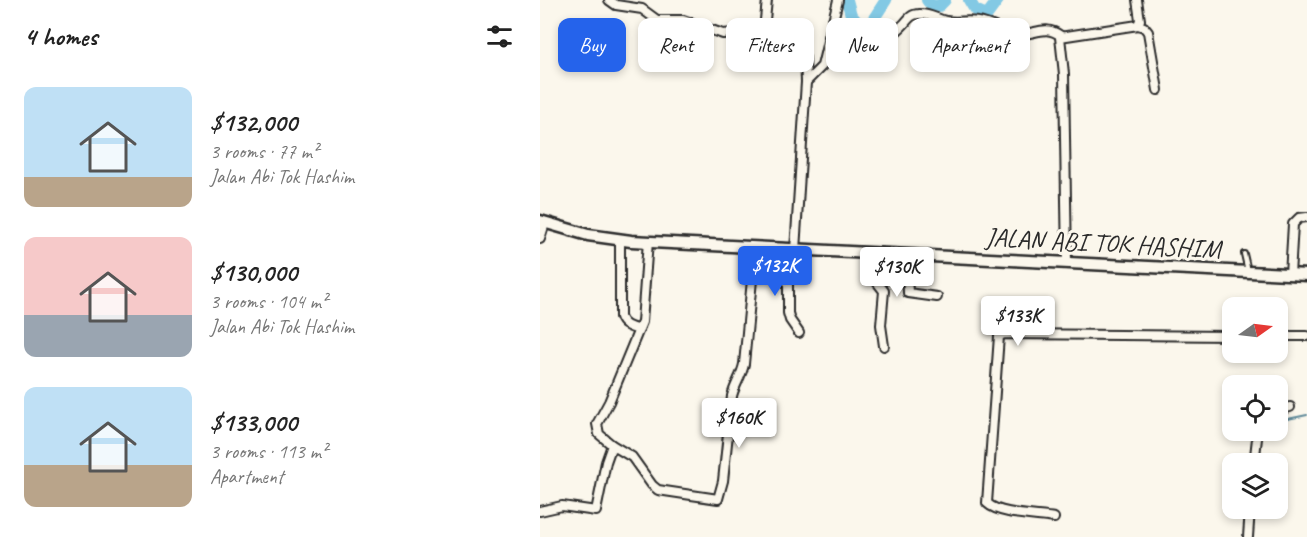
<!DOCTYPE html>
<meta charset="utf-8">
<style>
body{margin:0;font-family:Caveat,sans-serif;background:#f6f6f6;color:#222;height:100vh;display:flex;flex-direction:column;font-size:22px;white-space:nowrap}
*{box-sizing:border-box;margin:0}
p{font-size:20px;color:#767676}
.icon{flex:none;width:33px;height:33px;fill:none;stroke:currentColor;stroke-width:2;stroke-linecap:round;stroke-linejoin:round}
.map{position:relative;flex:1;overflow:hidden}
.drawer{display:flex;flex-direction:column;background:#fff;width:540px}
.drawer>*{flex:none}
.banner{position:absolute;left:18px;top:18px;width:570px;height:54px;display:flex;gap:12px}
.needle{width:39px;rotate:76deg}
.controls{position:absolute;left:682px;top:297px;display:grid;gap:12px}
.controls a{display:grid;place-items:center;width:66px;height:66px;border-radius:12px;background:#fff;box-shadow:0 3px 9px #0003;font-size:30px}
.price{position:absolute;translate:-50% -51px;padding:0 14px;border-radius:6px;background:#fff;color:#222;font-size:20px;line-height:39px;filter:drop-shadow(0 2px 3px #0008)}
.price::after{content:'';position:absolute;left:50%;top:36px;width:18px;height:14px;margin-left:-9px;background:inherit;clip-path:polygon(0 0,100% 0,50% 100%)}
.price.current{background:#2563eb;color:#fff}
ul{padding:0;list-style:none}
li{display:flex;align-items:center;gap:18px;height:150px;padding:0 24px}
li span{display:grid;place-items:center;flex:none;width:168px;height:120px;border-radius:12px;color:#555}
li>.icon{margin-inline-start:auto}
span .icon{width:72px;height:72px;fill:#fffc;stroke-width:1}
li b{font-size:26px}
h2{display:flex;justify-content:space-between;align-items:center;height:72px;padding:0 24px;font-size:26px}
.tag{padding:0 21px;border-radius:12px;background:#fff;box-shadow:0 3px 9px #0003;font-size:21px;line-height:54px}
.tag.current{background:#2563eb;color:#fff}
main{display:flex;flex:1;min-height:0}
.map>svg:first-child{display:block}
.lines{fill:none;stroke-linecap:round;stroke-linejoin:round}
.stream{stroke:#608a9a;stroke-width:2}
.river{stroke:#83c9e4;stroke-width:12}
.lane-casing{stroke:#2b2b2b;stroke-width:8}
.street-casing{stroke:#2b2b2b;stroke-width:12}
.secondary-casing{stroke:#2b2b2b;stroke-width:15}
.lane{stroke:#fbf7ec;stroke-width:4}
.street{stroke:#fbf7ec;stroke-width:8}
.secondary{stroke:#fbf7ec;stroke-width:10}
.labels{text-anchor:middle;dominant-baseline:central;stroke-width:6;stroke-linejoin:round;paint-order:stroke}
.street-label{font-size:26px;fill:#2b2b2b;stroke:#fbf7ec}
</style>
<main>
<section class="drawer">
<h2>4 homes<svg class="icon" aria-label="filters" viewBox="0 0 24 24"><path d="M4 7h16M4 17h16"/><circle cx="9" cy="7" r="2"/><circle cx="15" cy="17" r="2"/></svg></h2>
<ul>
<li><span style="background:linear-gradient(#bfe0f5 75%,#b9a48a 0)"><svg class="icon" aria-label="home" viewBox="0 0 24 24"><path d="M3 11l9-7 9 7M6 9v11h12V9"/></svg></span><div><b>$132,000</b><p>3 rooms · 77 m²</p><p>Jalan Abi Tok Hashim</p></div></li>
<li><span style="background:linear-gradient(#f6c9c9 65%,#9aa5b1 0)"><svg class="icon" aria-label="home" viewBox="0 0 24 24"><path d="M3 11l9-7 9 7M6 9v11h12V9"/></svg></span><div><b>$130,000</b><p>3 rooms · 104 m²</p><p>Jalan Abi Tok Hashim</p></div></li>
<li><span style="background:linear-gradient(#bfe0f5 65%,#b9a48a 0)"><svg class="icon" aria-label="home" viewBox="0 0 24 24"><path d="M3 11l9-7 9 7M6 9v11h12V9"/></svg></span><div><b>$133,000</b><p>3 rooms · 113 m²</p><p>Apartment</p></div></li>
</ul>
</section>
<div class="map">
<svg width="767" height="537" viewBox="0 0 767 537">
<rect width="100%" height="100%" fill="#fbf7ec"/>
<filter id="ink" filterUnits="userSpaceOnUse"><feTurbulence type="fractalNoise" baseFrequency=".0167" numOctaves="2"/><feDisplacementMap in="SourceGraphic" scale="12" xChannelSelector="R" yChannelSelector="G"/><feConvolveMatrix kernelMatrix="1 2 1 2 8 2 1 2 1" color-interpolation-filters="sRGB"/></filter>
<g filter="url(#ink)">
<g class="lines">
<g class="stream">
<path d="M738,421L767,415"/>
<path d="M720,441L726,430"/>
</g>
<g class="river">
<path d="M307,0L311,15L319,24L329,26L346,0"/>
<path d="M387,0L391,5L399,6L405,0"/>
<path d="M429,0L435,10L447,15L458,0"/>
</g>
<g class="lane-casing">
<path id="lane" d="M704,254L707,267L706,270"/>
</g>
<g class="street-casing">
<g id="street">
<path d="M69,0L76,5L102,9L117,20H143L183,34L224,30L241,31L248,52L251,55L265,58L266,82"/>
<path d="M292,21C320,37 339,52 365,23C369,18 372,14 379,14C388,13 397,19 406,21C417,23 427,20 438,22C451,24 464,32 477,34C494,36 504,23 521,36"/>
<path d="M598,25L604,27L608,32L618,90"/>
<path d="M224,30L227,0"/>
<path d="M0,239L5,223"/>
<path d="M80,239V317C83,326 91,327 99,330"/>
<path d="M248,250V313L250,320L259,333"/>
<path d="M255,250L266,82L282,66L298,0"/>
<path d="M339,253L337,282L344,291L341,325L344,346"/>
<path d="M366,255L368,293L397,297"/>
<path d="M527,263L524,74L520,37L598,25L600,20L597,0"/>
<path d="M750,275L753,224L759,218L767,217"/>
<path d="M738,336H767"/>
<path d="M738,410L750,407"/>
<path d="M72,445L92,457L112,485L118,490L178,499L183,481L192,396C195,384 202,375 204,364L215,248"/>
<path d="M714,464L718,430"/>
<path d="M0,511L22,506L56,511L66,462L72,445L59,434L57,424L69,402L102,322L108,241"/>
<path d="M514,518C497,515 459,515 447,503L459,336L465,334L693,336"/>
<path d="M708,537L710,508"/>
</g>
</g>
<g class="secondary-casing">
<path id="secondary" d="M0,221L48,235L91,241L767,275"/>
</g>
<use href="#lane" class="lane"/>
<use href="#street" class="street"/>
<use href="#secondary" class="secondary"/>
</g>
</g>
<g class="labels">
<g class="street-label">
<text transform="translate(563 243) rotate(3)">JALAN ABI TOK HASHIM</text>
</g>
</g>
</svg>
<div class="controls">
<a><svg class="needle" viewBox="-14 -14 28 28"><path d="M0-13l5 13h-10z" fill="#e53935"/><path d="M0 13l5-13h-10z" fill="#767676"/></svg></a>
<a><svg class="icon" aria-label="locate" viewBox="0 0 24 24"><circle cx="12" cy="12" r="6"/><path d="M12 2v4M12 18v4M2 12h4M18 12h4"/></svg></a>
<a><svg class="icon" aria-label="layers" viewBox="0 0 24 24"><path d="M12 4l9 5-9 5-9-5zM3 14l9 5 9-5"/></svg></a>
</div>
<b class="price current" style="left:235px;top:297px">$132K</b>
<b class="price" style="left:357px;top:298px">$130K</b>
<b class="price" style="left:478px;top:347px">$133K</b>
<b class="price" style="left:199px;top:449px">$160K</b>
<div class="banner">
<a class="tag current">Buy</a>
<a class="tag">Rent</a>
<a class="tag">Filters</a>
<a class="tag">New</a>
<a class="tag">Apartment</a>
</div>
</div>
</main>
